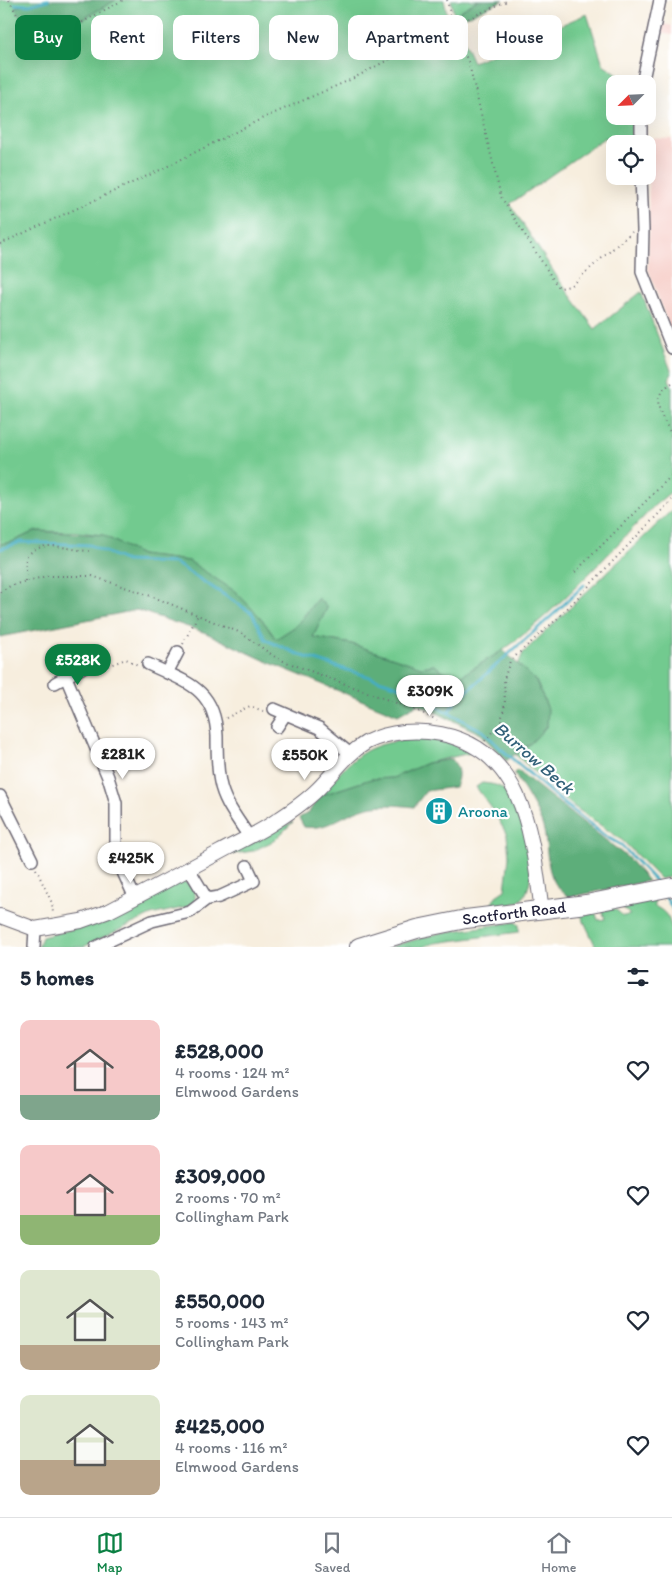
<!DOCTYPE html>
<meta charset="utf-8">
<style>
body{margin:0;font-family:Itim,sans-serif;background:#f6f6f7;color:#1f2937;height:100vh;display:flex;flex-direction:column;font-size:19px;white-space:nowrap}
*{box-sizing:border-box;margin:0}
p{font-size:16px;color:#747a83}
.icon{flex:none;width:28px;height:28px;fill:none;stroke:currentColor;stroke-width:2;stroke-linecap:round;stroke-linejoin:round}
.map{position:relative;height:947px;overflow:hidden}
.details{display:flex;flex-direction:column;background:#fff;flex:1}
.details>*{flex:none}
.guide{position:absolute;left:15px;top:15px;width:642px;height:45px;display:flex;gap:10px}
.needle{width:32px;rotate:246deg}
.buttons{position:absolute;left:606px;top:75px;display:grid;gap:10px}
.buttons a{display:grid;place-items:center;width:50px;height:50px;border-radius:10px;background:#fff;box-shadow:0 5px 20px #0002;font-size:25px}
.price{position:absolute;translate:-50% -42px;padding:0 11px;border-radius:18px;background:#fff;color:#222;font-size:16px;line-height:32px;filter:drop-shadow(0 1px 2px #0008)}
.price::after{content:'';position:absolute;left:50%;top:30px;width:15px;height:11px;margin-left:-8px;background:inherit;clip-path:polygon(0 0,100% 0,50% 100%)}
.price.current{background:#0b8043;color:#fff}
ul{padding:0;list-style:none}
li{display:flex;align-items:center;gap:15px;height:125px;padding:0 20px}
li span{display:grid;place-items:center;flex:none;width:140px;height:100px;border-radius:10px;color:#555}
li>.icon{margin-inline-start:auto}
span .icon{width:60px;height:60px;fill:#fffc;stroke-width:1}
li b{font-size:21px}
h2{display:flex;justify-content:space-between;align-items:center;height:60px;padding:0 20px;font-size:21px}
.tag{padding:0 18px;border-radius:10px;background:#fff;box-shadow:0 5px 20px #0002;font-size:18px;line-height:45px}
.tag.current{background:#0b8043;color:#fff}
.tab-bar{display:flex;justify-content:space-around;align-items:center;height:70px;border-top:1px solid #e0e1e3;background:#fff;font-size:14px;color:#747a83}
.tab-bar a{display:grid;justify-items:center;gap:2px}
.tab-bar .current{color:#0b8043}
.map>svg:first-child{display:block}
.built{fill:#f7d0cb}
.green{fill:#72ca8f;stroke:#4a7665}
.forest{fill:#5dae7a;stroke:#40685a}
.lines{fill:none;stroke-linecap:round;stroke-linejoin:round}
.stream{stroke:#45adc4;stroke-width:3}
.minor-casing{stroke:#6d6974;stroke-width:14}
.tertiary-casing{stroke:#6d6974;stroke-width:16}
.primary-casing{stroke:#6d6974;stroke-width:20}
.path{stroke:#6d6974;stroke-width:2;stroke-dasharray:1 4;stroke-linecap:butt}
.minor{stroke:#fff;stroke-width:11}
.tertiary{stroke:#fff;stroke-width:14}
.primary{stroke:#fff;stroke-width:18}
.labels{text-anchor:middle;dominant-baseline:central;stroke-width:4.5;stroke-linejoin:round;paint-order:stroke}
.culture-label{font-size:16px;fill:#0d838f;stroke:#fff;text-anchor:start}
.street-label{font-size:16px;fill:#22223b;stroke:#fff}
.water-label{font-size:18px;font-style:italic;fill:#326179;stroke:#fff}
</style>
<div class="map">
<svg width="672" height="947" viewBox="0 0 672 947">
<rect width="100%" height="100%" fill="#fff"/>
<filter id="ink" filterUnits="userSpaceOnUse"><feTurbulence type="fractalNoise" baseFrequency=".02" numOctaves="2"/><feDisplacementMap in="SourceGraphic" scale="10" xChannelSelector="R" yChannelSelector="G"/><feConvolveMatrix kernelMatrix="1 2 1 2 8 2 1 2 1" color-interpolation-filters="sRGB"/></filter>
<filter id="wash" filterUnits="userSpaceOnUse"><feTurbulence type="fractalNoise" baseFrequency=".0096" numOctaves="4" result="noise"/><feDisplacementMap in="SourceGraphic" scale="20" xChannelSelector="R" yChannelSelector="G"/><feGaussianBlur stdDeviation="1.12" result="paint"/><feColorMatrix in="noise" values="0 0 0 0 0 0 0 0 0 0 0 0 0 0 0 0 0 1.4 0 .05"/><feComposite in="paint" operator="in"/></filter>
<g filter="url(#wash)">
<rect width="100%" height="100%" fill="#f7eede"/>
<g class="built">
<path d="M659,23L672,26V35L658,32Z"/>
<path d="M646,138L672,139V336L648,268L649,232L648,144Z"/>
</g>
<g class="green">
<path d="M0,0H50L15,8L43,39L49,38L116,0H444L449,24L455,22L473,62L587,14L603,64L618,74L636,78L635,84H615V116H634L633,138H604L510,204L559,280L595,329L641,292L672,373L669,379L672,386V491L655,505C607,555 560,608 505,649C489,660 471,668 456,680L434,665L421,667L352,644L313,637L327,608L318,598L296,626L276,639L261,618L189,561L141,555L103,535L77,532L35,531L12,542L0,544Z"/>
<path d="M451,0H478L454,15Z"/>
<path d="M672,510V876L660,879L623,841L573,806L516,755L531,743L548,709L536,681L518,665L523,653Z"/>
<path d="M424,738L450,743L470,753L427,763L393,778L371,779L319,796C358,752 364,743 424,738Z"/>
<path d="M482,783C490,784 498,784 504,790C513,800 525,820 528,833C531,851 535,887 521,900C514,906 501,905 491,905L496,896L505,890L509,857L507,835L493,810L476,787Z"/>
<path d="M293,822L275,840L253,851L233,854V852L239,847Z"/>
<path d="M183,881C193,885 196,891 195,901L187,907L151,915L83,947H38L42,937L69,930L175,883Z"/>
<path d="M655,899L654,906C672,914 672,926 672,947H596L580,913L595,911L598,920L605,919L602,910L614,908L623,916L630,915L621,906Z"/>
<path d="M515,922L519,925V932L435,943L422,947H389L440,933Z"/>
</g>
<g class="forest">
<path d="M50,0H116L49,38C32,41 23,19 15,7Z"/>
<path d="M478,0H504L455,22L454,15Z"/>
<path d="M35,531L103,535L141,555L189,561L236,592L261,618L276,639L296,626L318,598L327,608L313,637L352,644L421,667L434,665L456,679L503,650L536,681L548,709L547,726L531,743L506,761L481,734L418,704L398,715L270,663L206,633L137,610L0,637V544L12,542Z"/>
<path d="M452,759C459,769 460,775 455,787L426,791L414,807C397,805 376,803 359,810C339,817 327,830 304,827L299,818L309,812L319,796L371,779L393,778L427,763Z"/>
<path d="M517,770L627,857L648,881L570,897C541,881 551,850 542,824C536,807 523,789 514,773Z"/>
</g>
<g class="lines">
<g class="stream">
<path d="M15,4L29,5L48,0"/>
<path d="M0,549L21,542L90,545L126,561L175,563L252,613L266,640L303,656L398,686L483,731L500,748L561,801L605,836L621,845L658,884"/>
<path d="M448,712L456,701L556,612L584,585"/>
<path d="M664,894L672,908"/>
</g>
</g>
</g>
<g filter="url(#ink)">
<g class="lines">
<g class="minor-casing">
<g id="minor">
<path d="M642,84L660,0"/>
<path d="M641,144V116"/>
<path d="M641,176L643,230L642,272L672,348"/>
<path d="M148,664C186,682 215,688 217,736C217,751 217,767 220,782C224,803 238,819 249,837"/>
<path d="M167,673L178,652"/>
<path d="M66,677L108,777L116,803V857L135,898"/>
<path d="M55,683L87,665"/>
<path d="M274,709L319,728L349,753"/>
<path d="M277,727L285,715"/>
<path d="M0,796L32,860"/>
<path d="M189,869L207,899"/>
<path d="M34,947L35,929"/>
<path d="M96,947L152,921L190,912L207,899L219,897L254,881L247,866"/>
</g>
</g>
<g class="tertiary-casing">
<path id="tertiary" d="M0,916L35,929L81,921L109,911C146,892 183,872 220,852C238,842 259,833 276,821C290,812 306,801 318,789C335,772 346,754 367,742C390,731 417,729 441,734C527,751 532,841 542,911"/>
</g>
<g class="primary-casing">
<path id="primary" d="M359,947L417,929L466,919L586,904L672,887"/>
</g>
<g class="path">
<path d="M9,0L31,41L39,46L123,0"/>
<path d="M447,0L453,26L469,64L501,197L556,284L560,288L570,286L632,232"/>
<path d="M0,244L160,170L261,119L352,79L450,27L509,0"/>
<path d="M672,383C647,398 662,415 672,436"/>
<path d="M575,572L672,475"/>
<path d="M25,581L26,557C44,537 64,550 89,551"/>
<path d="M0,592L12,585L47,576H92L151,596L241,633L278,659L418,711L437,720"/>
<path d="M183,644L198,615"/>
<path d="M98,665L107,666L126,659L138,665"/>
<path d="M226,718L250,706L263,711"/>
<path d="M485,741L501,721L505,704L504,679L510,661L556,620L672,500"/>
<path d="M36,869L52,903L53,913"/>
</g>
<use href="#minor" class="minor"/>
<use href="#tertiary" class="tertiary"/>
<use href="#primary" class="primary"/>
</g>
</g>
<defs>
<g id="building-disc" transform="scale(1.4375)"><circle r="9.5" fill="#0f9aa8" stroke="#fff"/><path d="M-4-6H4V6H1V3H-1V6H-4ZM-2.5-4.3h1.7v1.8h-1.7ZM.8-4.3h1.7v1.8H.8ZM-2.5-1h1.7V.8h-1.7ZM.8-1h1.7V.8H.8Z" fill="#fff"/></g>
</defs>
<g fill-rule="evenodd">
<use href="#building-disc" x="439" y="811"/>
</g>
<g class="labels">
<g class="culture-label">
<text x="458" y="811">Aroona</text>
</g>
<g class="street-label">
<text transform="translate(514 913) rotate(-7)">Scotforth Road</text>
</g>
<g class="water-label">
<text transform="translate(534 758) rotate(41)">Burrow Beck</text>
</g>
</g>
</svg>
<div class="buttons">
<a><svg class="needle" viewBox="-14 -14 28 28"><path d="M0-13l5 13h-10z" fill="#e53935"/><path d="M0 13l5-13h-10z" fill="#747a83"/></svg></a>
<a><svg class="icon" aria-label="locate" viewBox="0 0 24 24"><circle cx="12" cy="12" r="6"/><path d="M12 2v4M12 18v4M2 12h4M18 12h4"/></svg></a>
</div>
<b class="price current" style="left:78px;top:686px">£528K</b>
<b class="price" style="left:430px;top:717px">£309K</b>
<b class="price" style="left:123px;top:780px">£281K</b>
<b class="price" style="left:305px;top:781px">£550K</b>
<b class="price" style="left:131px;top:884px">£425K</b>
<div class="guide">
<a class="tag current">Buy</a>
<a class="tag">Rent</a>
<a class="tag">Filters</a>
<a class="tag">New</a>
<a class="tag">Apartment</a>
<a class="tag">House</a>
</div>
</div>
<section class="details">
<h2>5 homes<svg class="icon" aria-label="filters" viewBox="0 0 24 24"><path d="M4 7h16M4 17h16"/><circle cx="9" cy="7" r="2"/><circle cx="15" cy="17" r="2"/></svg></h2>
<ul>
<li><span style="background:linear-gradient(#f6c9c9 75%,#7fa58c 0)"><svg class="icon" aria-label="home" viewBox="0 0 24 24"><path d="M3 11l9-7 9 7M6 9v11h12V9"/></svg></span><div><b>£528,000</b><p>4 rooms · 124 m²</p><p>Elmwood Gardens</p></div><svg class="icon" aria-label="heart" viewBox="0 0 24 24"><path d="M12 20l-8-8c-3-5 5-10 8-4 3-6 11-1 8 4z"/></svg></li>
<li><span style="background:linear-gradient(#f6c9c9 70%,#8fb573 0)"><svg class="icon" aria-label="home" viewBox="0 0 24 24"><path d="M3 11l9-7 9 7M6 9v11h12V9"/></svg></span><div><b>£309,000</b><p>2 rooms · 70 m²</p><p>Collingham Park</p></div><svg class="icon" aria-label="heart" viewBox="0 0 24 24"><path d="M12 20l-8-8c-3-5 5-10 8-4 3-6 11-1 8 4z"/></svg></li>
<li><span style="background:linear-gradient(#dfe7d0 75%,#b9a48a 0)"><svg class="icon" aria-label="home" viewBox="0 0 24 24"><path d="M3 11l9-7 9 7M6 9v11h12V9"/></svg></span><div><b>£550,000</b><p>5 rooms · 143 m²</p><p>Collingham Park</p></div><svg class="icon" aria-label="heart" viewBox="0 0 24 24"><path d="M12 20l-8-8c-3-5 5-10 8-4 3-6 11-1 8 4z"/></svg></li>
<li><span style="background:linear-gradient(#dfe7d0 65%,#b9a48a 0)"><svg class="icon" aria-label="home" viewBox="0 0 24 24"><path d="M3 11l9-7 9 7M6 9v11h12V9"/></svg></span><div><b>£425,000</b><p>4 rooms · 116 m²</p><p>Elmwood Gardens</p></div><svg class="icon" aria-label="heart" viewBox="0 0 24 24"><path d="M12 20l-8-8c-3-5 5-10 8-4 3-6 11-1 8 4z"/></svg></li>
</ul>
</section>
<nav class="tab-bar">
<a class="current"><svg class="icon" aria-label="map" viewBox="0 0 24 24"><path d="M3 6l6-2 6 2 6-2v14l-6 2-6-2-6 2zM9 4v14M15 6v14"/></svg>Map</a>
<a><svg class="icon" aria-label="saved" viewBox="0 0 24 24"><path d="M7 4h10v16l-5-4-5 4z"/></svg>Saved</a>
<a><svg class="icon" aria-label="home" viewBox="0 0 24 24"><path d="M3 11l9-7 9 7M6 9v11h12V9"/></svg>Home</a>
</nav>
